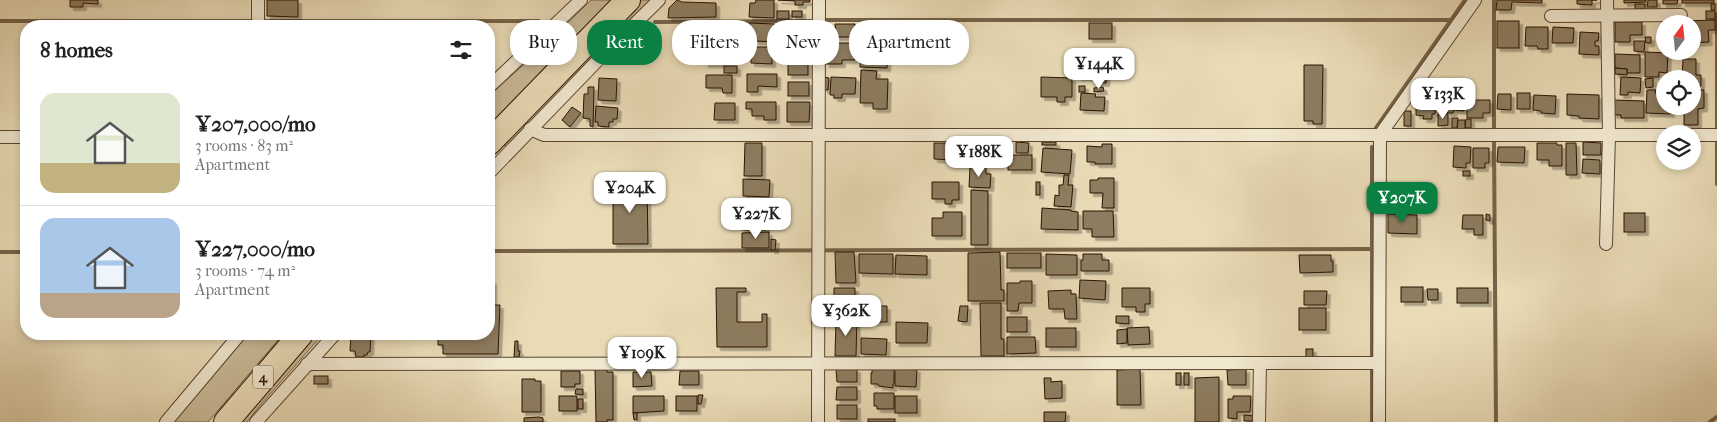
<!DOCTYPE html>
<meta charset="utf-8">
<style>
body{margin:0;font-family:"IM FELL French Canon",serif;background:#f6f6f6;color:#222;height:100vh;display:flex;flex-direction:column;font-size:19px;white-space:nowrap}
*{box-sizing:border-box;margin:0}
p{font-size:16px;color:#767676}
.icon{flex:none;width:28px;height:28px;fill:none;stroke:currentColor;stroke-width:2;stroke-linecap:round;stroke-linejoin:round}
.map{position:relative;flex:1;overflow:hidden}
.sheet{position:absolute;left:20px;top:20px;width:475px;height:320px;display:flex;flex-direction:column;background:#fff;border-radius:20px;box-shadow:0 2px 8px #0003}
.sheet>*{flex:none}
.guide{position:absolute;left:510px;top:20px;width:475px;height:45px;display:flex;gap:10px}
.needle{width:32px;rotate:15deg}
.buttons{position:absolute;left:1656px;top:15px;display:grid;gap:10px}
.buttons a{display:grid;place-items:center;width:45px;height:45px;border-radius:50%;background:#fff;box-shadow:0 2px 8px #0003;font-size:25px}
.price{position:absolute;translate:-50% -42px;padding:0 11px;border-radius:10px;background:#fff;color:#222;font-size:16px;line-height:32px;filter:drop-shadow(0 1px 2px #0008)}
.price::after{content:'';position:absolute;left:50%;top:30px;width:15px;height:11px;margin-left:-8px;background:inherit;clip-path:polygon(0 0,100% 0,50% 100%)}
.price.active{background:#0b8043;color:#fff}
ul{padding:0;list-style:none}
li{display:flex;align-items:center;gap:15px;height:125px;padding:0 20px}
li+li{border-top:1px solid #e0e0e0}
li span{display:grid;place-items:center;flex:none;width:140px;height:100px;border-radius:15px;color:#555}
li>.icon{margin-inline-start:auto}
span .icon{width:60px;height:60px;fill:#fffc;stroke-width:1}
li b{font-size:21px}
h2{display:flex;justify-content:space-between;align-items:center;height:60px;padding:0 20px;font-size:21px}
.tag{padding:0 18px;border-radius:20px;background:#fff;box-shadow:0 2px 8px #0003;font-size:18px;line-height:45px}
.tag.active{background:#0b8043;color:#fff}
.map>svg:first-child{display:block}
.green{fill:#c9b997;stroke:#7a664c}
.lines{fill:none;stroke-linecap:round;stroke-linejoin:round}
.stream{stroke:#766248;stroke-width:4}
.building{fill:#8d7b5f;stroke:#2a1300;filter:url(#shadow)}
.street-casing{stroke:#5a452e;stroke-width:14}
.highway-casing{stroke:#2a1300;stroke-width:26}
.street{stroke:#f1e8d0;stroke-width:12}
.highway{stroke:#e9dbb6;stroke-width:24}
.labels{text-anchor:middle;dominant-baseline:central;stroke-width:4;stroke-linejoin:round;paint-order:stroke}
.shield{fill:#f1e8d0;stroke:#66533e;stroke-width:1}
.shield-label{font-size:14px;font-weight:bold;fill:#2a1300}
</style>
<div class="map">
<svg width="1717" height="422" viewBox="0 0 1717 422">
<defs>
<filter id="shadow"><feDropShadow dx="3.5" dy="3.5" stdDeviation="0" flood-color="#0004"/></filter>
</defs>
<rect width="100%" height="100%" fill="#e9dbb6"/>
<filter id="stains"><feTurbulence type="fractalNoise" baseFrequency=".004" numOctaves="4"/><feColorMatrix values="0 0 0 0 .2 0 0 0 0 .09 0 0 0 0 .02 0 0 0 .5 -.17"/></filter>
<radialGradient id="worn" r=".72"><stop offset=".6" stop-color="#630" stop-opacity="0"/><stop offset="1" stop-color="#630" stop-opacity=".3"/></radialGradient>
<g class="green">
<path d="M591,0H613L489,127V96L543,47Z"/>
<path d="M641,0H650L599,50L507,146L501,145Z"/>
<path d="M247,334H283L208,422H174Z"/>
<path d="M315,334H323L262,403L247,422H238Z"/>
</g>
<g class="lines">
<g class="stream">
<path d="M1494,0V129"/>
<path d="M1717,14V184"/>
<path d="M822,20H1452"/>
<path d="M0,21H539"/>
<path d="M655,22L816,21"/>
<path d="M1376,128L1465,0"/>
<path d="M1494,141L1496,422"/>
<path d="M1372,147V422"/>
<path d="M489,251L1372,249"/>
<path d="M0,252H26"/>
<path d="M1710,422L1717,417"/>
</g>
</g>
<g class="building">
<path d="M70,0H98V4L83,3V7H70Z"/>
<path d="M267,0H298V17L267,16Z"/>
<path d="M677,0L682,2L716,3V17L668,18L669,8Z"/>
<path d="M756,0H774V18L749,17L750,3H755Z"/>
<path d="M778,0H810V2H803V5H795V1Z"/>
<path d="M1497,0H1542V3L1512,2L1511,10H1496Z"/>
<path d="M1577,0H1597H1592V5L1577,4Z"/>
<path d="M1624,0H1646V2L1624,3Z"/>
<path d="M1648,0H1657V7H1647Z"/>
<path d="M1663,0H1678L1677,4H1663Z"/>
<rect x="1682" y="0" width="32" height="3"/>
<rect x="1635" y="4" width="10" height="5"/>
<rect x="1711" y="4" width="4" height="6"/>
<rect x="777" y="11" width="12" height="8"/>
<rect x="792" y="11" width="10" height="6"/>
<rect x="1706" y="11" width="9" height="8"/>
<path d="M1715,20V30H1708L1709,42L1692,43V24H1683V21Z"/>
<rect x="1497" y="21" width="22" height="27"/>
<path d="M1615,22H1642V35H1630V42H1615Z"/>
<path d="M741,23H748V33H742Z"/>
<path d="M749,23L775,24V42L755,41V32H749Z"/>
<path d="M809,23V37H789L788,24Z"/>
<rect x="1089" y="23" width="23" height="16"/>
<path d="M198,24V26H181V25Z"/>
<path d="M374,24L402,25L374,26Z"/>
<rect x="411" y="24" width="26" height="2"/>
<path d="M707,24H730V42H718V37H707Z"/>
<path d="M835,24H855V37H836Z"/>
<path d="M734,27L740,28L739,37H734Z"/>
<path d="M1526,27H1548V49H1538L1537,46H1525Z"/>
<path d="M1553,27L1574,28L1573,43H1552Z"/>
<path d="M1580,32L1599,33L1598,41H1595V46H1599V55L1579,54Z"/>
<path d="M1645,37H1651V43H1646Z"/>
<path d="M1634,41H1645L1644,52L1634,51Z"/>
<rect x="789" y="42" width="19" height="14"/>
<path d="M824,43H855V60H842V64H826V60H824Z"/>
<path d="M705,46L726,47V59H723L722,64H705Z"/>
<path d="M747,47H772V64L751,63V57H747Z"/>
<path d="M860,47L888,48L887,68L860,67Z"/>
<path d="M1645,52L1668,53L1667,73L1659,72V77H1645Z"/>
<path d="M1615,54L1640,55V73H1627V69L1615,68Z"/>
<path d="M1079,57L1107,58L1106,83L1096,82V77H1078Z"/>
<path d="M1683,59H1696V75H1701V86H1692V79H1682Z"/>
<rect x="788" y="62" width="20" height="13"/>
<path d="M1304,65H1323L1322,124H1313V121H1304Z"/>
<rect x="724" y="66" width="13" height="7"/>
<path d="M1615,68L1627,69V75L1615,74Z"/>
<path d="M861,70L877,71L876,79H888L887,109H873V103H860Z"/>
<path d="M747,74H777V87L758,86V92H747Z"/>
<path d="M706,75H732V93H723L722,88H706Z"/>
<path d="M824,77L829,78L828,90H824Z"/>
<path d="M831,77L856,78L855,94H842V98H834V95H830Z"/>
<path d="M1041,77L1072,78V97H1065V102H1057V97H1041Z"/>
<path d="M1621,77L1641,78L1640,93L1628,92V95H1620Z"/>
<path d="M599,78L617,79L616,101L598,100Z"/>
<path d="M1653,78V87L1646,88L1645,79Z"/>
<rect x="788" y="82" width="21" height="14"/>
<rect x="1079" y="86" width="6" height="6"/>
<path d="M588,87H594L593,127L590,126V119L583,118L584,94H588Z"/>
<path d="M1103,87L1104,91L1094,92V88Z"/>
<path d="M1647,90H1656L1655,93H1659L1660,90H1665V106H1671V114L1646,113Z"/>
<path d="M1692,90H1704V108L1698,109V125H1684V106H1692Z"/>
<path d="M1438,92L1465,93L1464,111L1454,110L1453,113H1447V110H1438Z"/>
<path d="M1081,93L1096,94L1095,97H1105L1104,111L1080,110Z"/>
<rect x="1517" y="93" width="13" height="16"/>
<path d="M1498,94H1511V110L1497,109Z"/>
<path d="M1567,94L1599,95V119L1579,118V116L1567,115Z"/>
<path d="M1416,95L1436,96L1435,114H1432V119H1423L1424,116L1416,115Z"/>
<path d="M1534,95L1556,96L1555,114L1541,113V111L1533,110Z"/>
<path d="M1467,100H1490V113H1483V118H1467Z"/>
<path d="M1613,100L1644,101V118H1621V115H1613Z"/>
<path d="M746,102H776V120H764V116H752V109H746Z"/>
<path d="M787,102H810L809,122H787Z"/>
<path d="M715,103H735V120H714Z"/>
<path d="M596,106L618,108L617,119H613V122H609V127L598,126V122H595Z"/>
<path d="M572,107L581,113L570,127L562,120Z"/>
<rect x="1404" y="111" width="7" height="15"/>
<path d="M1438,114H1448V125L1438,126Z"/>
<path d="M1452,118H1458L1457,128H1452Z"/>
<path d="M1466,119H1471V128H1465Z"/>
<path d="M1458,120H1465V129H1457Z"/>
<path d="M1016,142L1029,143L1028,153H1016Z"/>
<rect x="1042" y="142" width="14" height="3"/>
<path d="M1583,142L1601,143V155H1583Z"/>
<path d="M745,143H762V176H744Z"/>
<path d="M934,143H953V160L934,159Z"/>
<path d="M1537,143H1557V145H1562V166H1549V160H1537Z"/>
<path d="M1566,143H1576L1577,175H1566Z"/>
<path d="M1102,144H1112V164H1095V162H1087V146L1102,147Z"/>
<path d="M970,145H986L985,164H969Z"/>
<path d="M1454,146L1471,147L1470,163H1466V168L1453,167Z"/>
<path d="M1498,147H1525L1524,163L1497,162Z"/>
<path d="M1043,148L1072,150L1070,174L1041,172Z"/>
<path d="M1473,148H1489V163H1485V168H1473Z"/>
<rect x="1008" y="155" width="24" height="15"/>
<path d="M1583,159L1600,160V174L1582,173Z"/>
<path d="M970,167L986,168V174H991L990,188L969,187Z"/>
<rect x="1463" y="171" width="7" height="5"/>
<path d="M1064,175H1069L1068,185H1073L1071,207L1054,206L1055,195L1059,196V185H1063Z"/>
<path d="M1098,178H1114V208H1102L1103,193H1090V180H1098Z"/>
<path d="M743,179L770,180L769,197L743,196Z"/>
<path d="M623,182H637V186H647L648,244H613V186H623Z"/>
<path d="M932,182H959V200H952V204H945V199H932Z"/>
<rect x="1036" y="182" width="4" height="13"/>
<path d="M971,190L988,191V245H971Z"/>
<rect x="743" y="204" width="9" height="10"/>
<path d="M1042,208L1071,210V211L1078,212V230L1041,229Z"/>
<path d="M1083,211H1113L1114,237H1092V229H1083Z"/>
<path d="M943,212H962V236H932V218H943Z"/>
<rect x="1624" y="213" width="21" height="19"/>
<path d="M1388,214L1417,215V234L1388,233Z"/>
<path d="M1486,214L1490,215V221L1486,220Z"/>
<path d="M769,215V226H766V230H742V216Z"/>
<path d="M1463,215H1483V235H1474V229H1462Z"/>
<path d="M769,232V248H742V233Z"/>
<path d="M771,239L776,240L775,250H771Z"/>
<path d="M835,252H854L856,283H836Z"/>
<path d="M1000,252L1001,290H1004V301H968V253Z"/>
<rect x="1007" y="253" width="34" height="15"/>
<path d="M859,254H893V274L859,273Z"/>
<path d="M1046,254L1077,255V275H1046Z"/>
<path d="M1083,254H1102V260H1109V271H1081V260H1083Z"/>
<path d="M896,255L927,256V275L895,274Z"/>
<path d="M1299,255H1331V261H1333V272L1300,273Z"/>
<path d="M1080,280L1106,281L1105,300L1079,298Z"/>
<path d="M489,281H493V305H500L498,354H443V345H438V334H489Z"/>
<path d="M1020,281H1032V303H1019L1018,311H1007V283H1020Z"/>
<rect x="1401" y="287" width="22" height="15"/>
<path d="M716,288H746V292H737V322H762V314H767V347H717Z"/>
<path d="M834,288H855V298H858V312H834Z"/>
<path d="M1122,288H1150V304H1145V312H1136V307H1122Z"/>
<rect x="1457" y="288" width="31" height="15"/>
<path d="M1427,289H1438V300H1428Z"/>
<path d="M1071,290V294H1076L1077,319H1065L1064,309H1049L1048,291Z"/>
<path d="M1304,291H1327L1326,305H1304Z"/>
<path d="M980,303H1001V339H1004V356H981Z"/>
<path d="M862,306H887V322H861Z"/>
<path d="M960,306H968L967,322L958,321Z"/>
<rect x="1299" y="308" width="27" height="22"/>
<path d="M1116,316H1129V324L1116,323Z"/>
<path d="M845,317H857L856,356H835L836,320H845Z"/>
<rect x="1007" y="317" width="20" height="15"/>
<path d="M896,322L928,323L927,343H896Z"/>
<path d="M1149,327L1150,344L1128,345L1127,328Z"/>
<rect x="1046" y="328" width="30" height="19"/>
<path d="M1127,329V343L1117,344V330Z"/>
<path d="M351,334H371L370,352H368L367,355H364V357H356L355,351H350Z"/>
<path d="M1007,337H1035L1036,353L1007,354Z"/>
<path d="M861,338L887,339L886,355L861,354Z"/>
<path d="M515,341H518V351H520L519,357H514Z"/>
<rect x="1306" y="349" width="7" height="8"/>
<path d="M595,369H607V372H613V420H607V422H596Z"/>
<path d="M836,369H857V382H837Z"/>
<path d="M872,369H894V384H893V388L879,386L878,384H871V373H872Z"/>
<path d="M895,369H917L916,387L895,386Z"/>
<path d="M1140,369L1141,405H1117V370Z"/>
<path d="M1246,369V385H1228L1227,370Z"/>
<path d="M561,371H580V384H575V387H561Z"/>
<path d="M680,371H699V385H679Z"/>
<path d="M633,372H651L652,386L633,387Z"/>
<rect x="1176" y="373" width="5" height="12"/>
<rect x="1184" y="373" width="5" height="12"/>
<rect x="314" y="376" width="14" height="8"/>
<path d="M1219,377V422H1195V378Z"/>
<path d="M1044,378H1051V382L1062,381V398L1045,399Z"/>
<path d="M522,379H535V381H541V412H522Z"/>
<path d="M837,387H857V400H836Z"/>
<path d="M576,389H583V395L575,394Z"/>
<path d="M874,393H894V409H877V406H874Z"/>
<path d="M698,395H703L701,404H698Z"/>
<rect x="559" y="396" width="18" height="15"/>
<path d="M633,396H664V411L633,413Z"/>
<rect x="676" y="396" width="21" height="15"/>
<rect x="895" y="396" width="22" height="17"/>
<path d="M1233,396H1251L1250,412H1237V419L1228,418V399H1233Z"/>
<rect x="578" y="399" width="5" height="10"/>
<rect x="837" y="405" width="20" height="14"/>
<path d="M1044,412H1066L1065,422H1044Z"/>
<path d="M633,413H637V420H634Z"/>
<path d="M1244,415L1254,416V421H1244Z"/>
<path d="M539,417L543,418V422H524V418Z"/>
<rect x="868" y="419" width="27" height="3"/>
</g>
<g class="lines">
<g class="street-casing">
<g id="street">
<path d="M1551,16L1681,15"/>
<path d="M258,26V0"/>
<path d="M489,87L581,0"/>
<path d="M530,129L544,135H1665"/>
<path d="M1692,135H1717"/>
<path d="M0,137H26"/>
<path d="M489,173L601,57L659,0"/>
<path d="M1606,244L1609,135L1607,0"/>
<path d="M307,364L1379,363"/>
<path d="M166,422L240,334"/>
<path d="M256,422L335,334"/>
<path d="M818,422L819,0"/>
<path d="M1259,422L1260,363"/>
<path d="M1379,422L1380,135L1475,0"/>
</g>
</g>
<g class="highway-casing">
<g id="highway">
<path d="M489,143L628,0"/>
<path d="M226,422L301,334"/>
</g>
</g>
<use href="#street" class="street"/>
<use href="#highway" class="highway"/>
</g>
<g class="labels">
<rect class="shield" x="253" y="365.5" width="20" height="23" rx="4"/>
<g class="shield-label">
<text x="263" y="377">4</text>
</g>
</g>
<rect width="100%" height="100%" filter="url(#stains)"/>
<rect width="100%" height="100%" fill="url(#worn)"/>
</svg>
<div class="buttons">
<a><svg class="needle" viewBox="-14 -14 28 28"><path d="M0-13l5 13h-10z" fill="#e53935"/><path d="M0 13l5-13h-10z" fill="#767676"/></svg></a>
<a><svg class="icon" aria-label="locate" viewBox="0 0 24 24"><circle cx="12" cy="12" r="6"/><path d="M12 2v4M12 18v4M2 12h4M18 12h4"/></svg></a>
<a><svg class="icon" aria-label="layers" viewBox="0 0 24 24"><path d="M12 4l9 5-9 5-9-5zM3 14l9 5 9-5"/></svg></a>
</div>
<b class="price" style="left:1099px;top:90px">¥144K</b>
<b class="price" style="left:1443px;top:120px">¥133K</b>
<b class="price" style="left:979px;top:178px">¥188K</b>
<b class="price" style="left:630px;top:214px">¥204K</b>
<b class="price active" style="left:1402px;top:224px">¥207K</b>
<b class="price" style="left:756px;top:240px">¥227K</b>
<b class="price" style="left:846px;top:337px">¥362K</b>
<b class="price" style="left:642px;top:379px">¥109K</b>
<div class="guide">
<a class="tag">Buy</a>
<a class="tag active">Rent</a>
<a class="tag">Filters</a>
<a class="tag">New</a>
<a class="tag">Apartment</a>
</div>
<section class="sheet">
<h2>8 homes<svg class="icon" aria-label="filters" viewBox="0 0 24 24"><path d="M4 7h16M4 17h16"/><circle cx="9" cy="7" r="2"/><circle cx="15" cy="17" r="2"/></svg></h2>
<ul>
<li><span style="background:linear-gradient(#dfe7d0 70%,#c2b280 0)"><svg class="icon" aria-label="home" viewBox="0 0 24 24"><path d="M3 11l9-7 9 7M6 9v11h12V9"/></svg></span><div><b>¥207,000/mo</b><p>3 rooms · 83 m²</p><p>Apartment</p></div></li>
<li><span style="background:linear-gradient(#a9c7e8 75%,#b9a48a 0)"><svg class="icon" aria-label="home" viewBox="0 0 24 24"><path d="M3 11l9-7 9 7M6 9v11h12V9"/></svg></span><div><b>¥227,000/mo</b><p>3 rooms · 74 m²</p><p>Apartment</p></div></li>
</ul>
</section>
</div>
